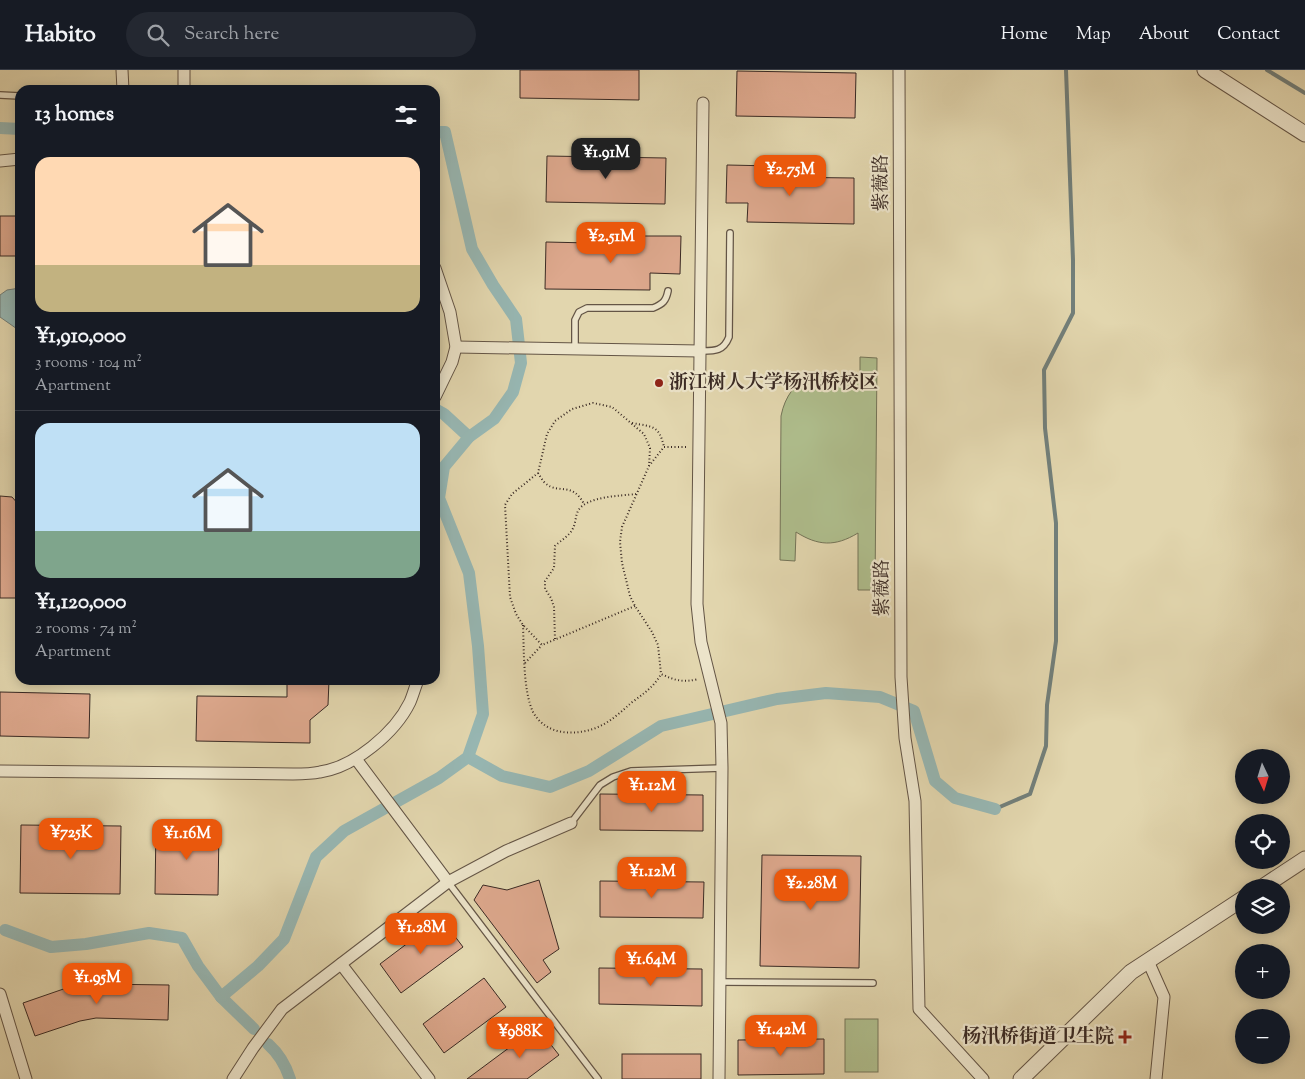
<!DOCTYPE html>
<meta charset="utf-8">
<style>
body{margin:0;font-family:"Sorts Mill Goudy","Noto Serif SC",serif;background:#242831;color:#f1f3f6;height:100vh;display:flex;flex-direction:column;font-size:19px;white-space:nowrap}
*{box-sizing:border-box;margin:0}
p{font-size:16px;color:#9ea1a6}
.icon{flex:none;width:28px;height:28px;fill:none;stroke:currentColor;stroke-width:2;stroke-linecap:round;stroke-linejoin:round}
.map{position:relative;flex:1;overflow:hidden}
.details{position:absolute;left:15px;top:15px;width:425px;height:600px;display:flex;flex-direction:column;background:#171b24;border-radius:15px;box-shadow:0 2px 12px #0003}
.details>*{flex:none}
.needle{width:32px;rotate:176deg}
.buttons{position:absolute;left:1235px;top:679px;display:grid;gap:10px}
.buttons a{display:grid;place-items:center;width:55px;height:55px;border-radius:50%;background:#171b24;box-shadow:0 2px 12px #0003;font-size:25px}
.price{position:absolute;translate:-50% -42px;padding:0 11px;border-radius:10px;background:#ea580c;color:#fff;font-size:16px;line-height:32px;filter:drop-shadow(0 1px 2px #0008)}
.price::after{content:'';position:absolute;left:50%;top:30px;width:15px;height:11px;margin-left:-8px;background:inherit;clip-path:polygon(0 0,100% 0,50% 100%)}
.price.current{background:#222;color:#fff}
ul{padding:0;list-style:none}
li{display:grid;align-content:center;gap:10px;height:265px;padding:0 20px}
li+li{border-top:1px solid #363941}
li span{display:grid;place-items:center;height:155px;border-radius:15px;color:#555}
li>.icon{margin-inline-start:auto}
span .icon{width:90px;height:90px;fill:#fffc;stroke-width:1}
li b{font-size:21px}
h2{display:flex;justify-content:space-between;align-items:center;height:60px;padding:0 20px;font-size:21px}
header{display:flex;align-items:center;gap:30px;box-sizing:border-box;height:70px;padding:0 25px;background:#171b24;border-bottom:1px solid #363941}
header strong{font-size:24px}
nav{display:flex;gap:28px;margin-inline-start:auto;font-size:18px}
.search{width:350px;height:45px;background:#242831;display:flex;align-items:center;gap:12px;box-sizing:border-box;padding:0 18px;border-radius:28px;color:#9ea1a6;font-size:19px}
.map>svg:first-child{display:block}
.green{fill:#afbe8d;stroke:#747458}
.water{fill:#97b7b3;stroke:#727f7a}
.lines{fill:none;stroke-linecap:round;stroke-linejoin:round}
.stream{stroke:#727f7a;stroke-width:4}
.canal{stroke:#97b7b3;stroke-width:12}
.building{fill:#dda88d;stroke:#3a2a24}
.service-casing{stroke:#645546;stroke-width:8}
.minor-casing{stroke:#645546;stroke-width:13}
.tertiary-casing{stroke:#645546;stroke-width:17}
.path{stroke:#3a2a24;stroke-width:2;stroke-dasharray:1 2.5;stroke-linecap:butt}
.service{stroke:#ece4ca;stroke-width:5.5}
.minor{stroke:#ece4ca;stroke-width:11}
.tertiary{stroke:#ece4ca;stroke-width:15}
.poi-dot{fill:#8f2418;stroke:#ece4ca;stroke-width:2}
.labels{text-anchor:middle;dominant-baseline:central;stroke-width:4.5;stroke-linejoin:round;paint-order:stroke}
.street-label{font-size:19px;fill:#3a2a24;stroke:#ece4ca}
.poi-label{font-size:19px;font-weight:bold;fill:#3a2a24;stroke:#ece4ca;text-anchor:start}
</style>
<header>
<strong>Habito</strong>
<div class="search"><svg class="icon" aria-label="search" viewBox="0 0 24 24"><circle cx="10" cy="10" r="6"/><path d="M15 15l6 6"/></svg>Search here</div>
<nav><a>Home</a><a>Map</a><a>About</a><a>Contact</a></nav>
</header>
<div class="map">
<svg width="1305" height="1009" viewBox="0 0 1305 1009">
<rect width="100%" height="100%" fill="#e2d6ae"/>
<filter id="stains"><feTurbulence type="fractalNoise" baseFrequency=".004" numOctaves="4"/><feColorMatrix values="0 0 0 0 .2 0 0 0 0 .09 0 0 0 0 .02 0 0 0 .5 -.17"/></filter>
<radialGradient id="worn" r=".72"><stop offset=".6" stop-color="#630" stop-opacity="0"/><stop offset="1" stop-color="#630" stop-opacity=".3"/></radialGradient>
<g class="green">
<path d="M860,287L877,288L875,520H858V463C835,477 818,476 796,462L795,491L780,490L781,346C789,305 825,293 860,313Z"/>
<rect x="845" y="949" width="33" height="53"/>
</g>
<path class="water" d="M20,218V261L0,247V225L7,220Z"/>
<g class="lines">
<g class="stream">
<path d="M1267,0L1305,23"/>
<path d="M995,739L1030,724L1046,676L1047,635L1056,571V453L1045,358L1044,300L1073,243V190L1066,0"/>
</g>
<g class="canal">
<path d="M0,58L20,59"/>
<path d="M435,339L444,344L469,367"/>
<path d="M468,687L502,706L550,717L589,701L661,656L777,629L826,623L880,627L914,641L935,711L955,728L995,739"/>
<path d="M5,860L51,877L86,874L149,863L182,868L198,896L221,927L254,959"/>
<path d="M221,927L258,896L284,869L316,787L344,761L439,708L468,687L483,644L478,576L469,503L439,428L444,397L469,367L494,349L513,322L521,293L516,249L493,215L472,179L445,62H435"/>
<path d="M268,974C278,983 286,996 290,1009"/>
</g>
</g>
<g class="building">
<path d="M520,0H639V30L520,28Z"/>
<path d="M737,1L856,3L855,48L736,46Z"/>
<path d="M547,86L666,88L665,134L546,132Z"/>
<path d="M727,95L773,96V107L854,108V154L747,152L748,133H726Z"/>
<rect x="0" y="146" width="20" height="40"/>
<path d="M634,166H681L680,204L650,203V220L545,219L546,172L634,174Z"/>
<path d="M0,426L12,427L20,436V528H0Z"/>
<path d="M287,610H329L328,635L310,650V673L196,671L197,626L287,627Z"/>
<path d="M0,622L90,624L89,668L0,666Z"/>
<path d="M600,724L703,725V761L600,760Z"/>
<path d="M21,755L121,756L120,824L20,823Z"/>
<path d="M156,757L219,758L218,825L155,824Z"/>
<path d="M762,785L861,786L859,898L760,896Z"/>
<path d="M539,810L559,879L543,890L551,902L537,913L474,830L483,815L507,820Z"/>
<path d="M600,811L704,812L703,848L600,847Z"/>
<path d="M441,848L463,877L401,923L380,894Z"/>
<path d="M599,898L702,899V936L599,934Z"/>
<path d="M484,908L506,937L444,983L423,954Z"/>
<path d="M96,914L169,915L168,950L96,948L80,951L35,966L23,933L75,915Z"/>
<path d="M537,957L559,985L527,1009H467Z"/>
<path d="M824,969V1004L738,1005V970Z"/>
<rect x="622" y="984" width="79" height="25"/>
</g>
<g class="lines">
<g class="service-casing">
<g id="service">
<path d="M0,25L20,26"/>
<path d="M575,279V250L579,242L587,238H653C663,234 666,231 668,221"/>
<path d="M700,281C714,281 723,282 729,267L730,163"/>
<path d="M571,753L600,715L613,707L631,701L722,698"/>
<path d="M448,812L598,1009"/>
<path d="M720,912L873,913"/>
</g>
</g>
<g class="minor-casing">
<g id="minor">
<path d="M122,0L123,20"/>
<path d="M899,0L901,607L905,668L915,731L919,939L983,1009"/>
<path d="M184,20V0"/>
<path d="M703,33L697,534L701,572L721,653L722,698L719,1009"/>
<path d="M0,91L20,89"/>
<path d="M435,198L450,242L456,277L452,292L435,327"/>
<path d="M456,277L700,281"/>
<path d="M356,689L448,812"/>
<path d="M0,701L293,704C302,704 311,704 320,702C354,697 395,663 410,632C413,625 415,617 418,610"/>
<path d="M1148,891L1164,927L1156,1009"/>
<path d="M341,894L429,1009"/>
<path d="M0,924L26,1009"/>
<path d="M233,1009L253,978L282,939L448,812L506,781L571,753"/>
</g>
</g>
<g class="tertiary-casing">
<g id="tertiary">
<path d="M1205,0L1305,64"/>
<path d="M1261,818L1305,789"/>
<path d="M1021,1009L1131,902L1244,828"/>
</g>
</g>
<g class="path">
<path d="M632,353C653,357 659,355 664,377"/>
<path d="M686,377H664L649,396L622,457L620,472L622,493L630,526L635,536L652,562L658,575L661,604C674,610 683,613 698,609"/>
<path d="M538,403C540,406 542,410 545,413C559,425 572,411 584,434"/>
<path d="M635,536L542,575L523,555L516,544L510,527L505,435L512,424L538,403L547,364L555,351L572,339L593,333L612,337L644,364L650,378L649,396"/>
<path d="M523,555C524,579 523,621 533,642C545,664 571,666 593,659C608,654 620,643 631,633C643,624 654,617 661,604"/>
<path d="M555,569L554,537L551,528L545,519V511L554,498L555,476C560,471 569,466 572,460C576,454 575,447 578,441C586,426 621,426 636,424"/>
<path d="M525,593L542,575"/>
</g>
<use href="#service" class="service"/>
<use href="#minor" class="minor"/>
<use href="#tertiary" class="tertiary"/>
</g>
<g class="poi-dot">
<circle cx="659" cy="313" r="5"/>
<path d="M1122.5 959.5h5v5h5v5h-5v5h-5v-5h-5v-5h5z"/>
</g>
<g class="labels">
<g class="street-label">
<text transform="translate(882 113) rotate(-90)">紫薇路</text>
<text transform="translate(883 518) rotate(-90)">紫薇路</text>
</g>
<g class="poi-label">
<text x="669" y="313">浙江树人大学杨汛桥校区</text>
<text x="1114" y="967" text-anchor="end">杨汛桥街道卫生院</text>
</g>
</g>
<rect width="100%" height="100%" filter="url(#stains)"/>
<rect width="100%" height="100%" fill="url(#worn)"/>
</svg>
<div class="buttons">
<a><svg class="needle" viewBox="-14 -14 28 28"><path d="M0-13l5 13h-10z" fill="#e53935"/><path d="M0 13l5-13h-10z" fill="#9ea1a6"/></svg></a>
<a><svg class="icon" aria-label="locate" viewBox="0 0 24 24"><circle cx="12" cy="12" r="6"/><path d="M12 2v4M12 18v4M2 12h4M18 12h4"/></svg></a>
<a><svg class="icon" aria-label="layers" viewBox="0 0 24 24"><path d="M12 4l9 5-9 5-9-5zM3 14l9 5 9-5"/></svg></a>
<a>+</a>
<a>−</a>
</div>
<b class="price current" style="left:606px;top:110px">¥1.91M</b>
<b class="price" style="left:790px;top:127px">¥2.75M</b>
<b class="price" style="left:611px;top:194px">¥2.51M</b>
<b class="price" style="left:652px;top:743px">¥1.12M</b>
<b class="price" style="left:71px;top:790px">¥725K</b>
<b class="price" style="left:187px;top:791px">¥1.16M</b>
<b class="price" style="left:652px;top:829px">¥1.12M</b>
<b class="price" style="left:811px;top:841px">¥2.28M</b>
<b class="price" style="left:421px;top:885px">¥1.28M</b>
<b class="price" style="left:651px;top:917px">¥1.64M</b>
<b class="price" style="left:97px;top:935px">¥1.95M</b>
<b class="price" style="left:781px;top:987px">¥1.42M</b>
<b class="price" style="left:520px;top:989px">¥988K</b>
<section class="details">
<h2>13 homes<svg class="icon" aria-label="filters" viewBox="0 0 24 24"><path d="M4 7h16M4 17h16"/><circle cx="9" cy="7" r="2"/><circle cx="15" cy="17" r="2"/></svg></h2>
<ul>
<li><span style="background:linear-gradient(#ffd9b3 70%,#c2b280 0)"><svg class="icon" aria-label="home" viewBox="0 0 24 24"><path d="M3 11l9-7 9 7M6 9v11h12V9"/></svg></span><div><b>¥1,910,000</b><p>3 rooms · 104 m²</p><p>Apartment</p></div></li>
<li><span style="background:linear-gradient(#bfe0f5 70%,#7fa58c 0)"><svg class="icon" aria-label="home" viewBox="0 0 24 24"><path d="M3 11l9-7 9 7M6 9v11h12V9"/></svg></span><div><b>¥1,120,000</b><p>2 rooms · 74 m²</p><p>Apartment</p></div></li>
</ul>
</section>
</div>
